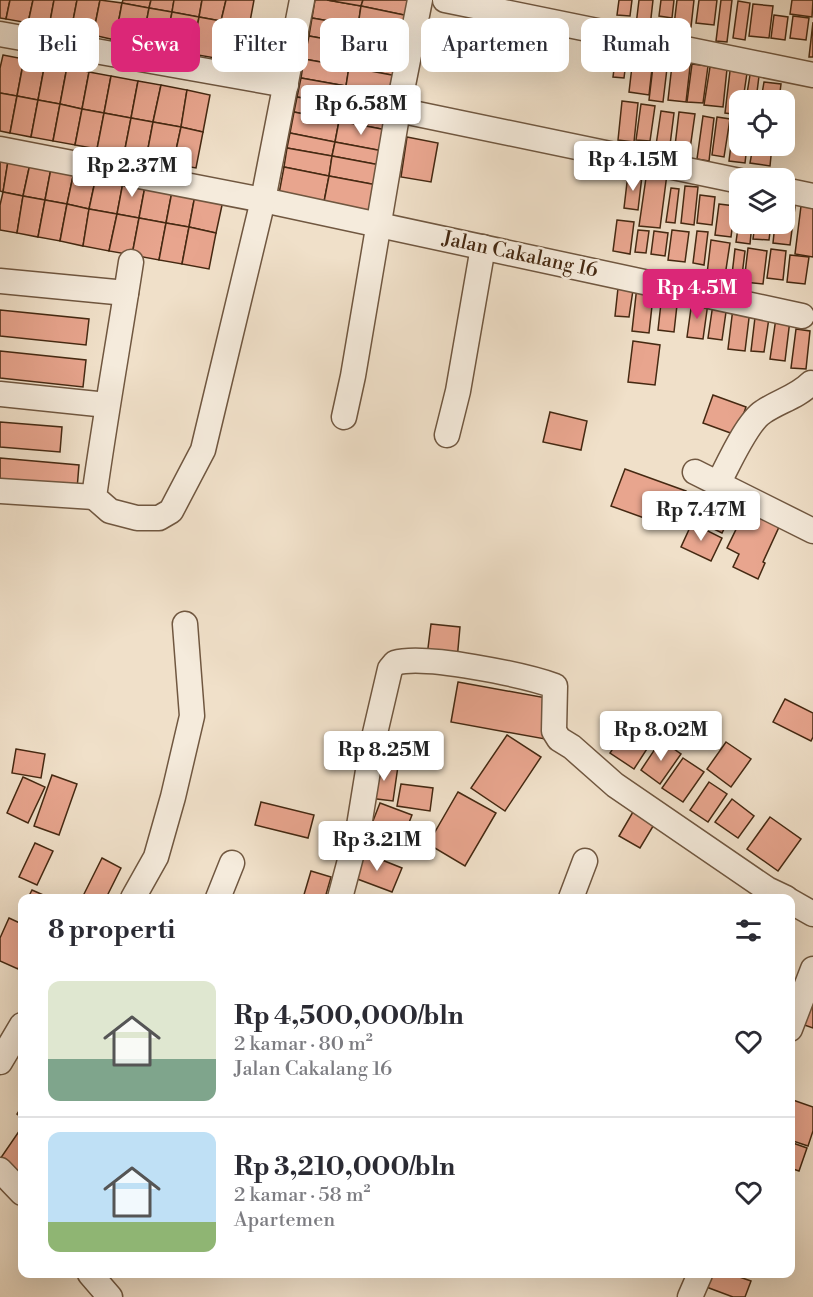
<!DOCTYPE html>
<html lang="id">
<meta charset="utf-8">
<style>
body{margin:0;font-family:"Libre Bodoni",serif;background:#f7f7f7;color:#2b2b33;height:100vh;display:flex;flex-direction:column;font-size:22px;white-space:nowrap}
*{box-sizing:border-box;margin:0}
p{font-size:20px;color:#7c7c81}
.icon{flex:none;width:33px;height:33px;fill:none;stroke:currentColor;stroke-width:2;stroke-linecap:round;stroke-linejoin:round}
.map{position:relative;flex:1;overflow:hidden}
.panel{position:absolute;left:18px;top:894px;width:777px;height:384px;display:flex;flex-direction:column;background:#fff;border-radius:12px;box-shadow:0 6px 24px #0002}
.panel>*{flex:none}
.guide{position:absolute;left:18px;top:18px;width:777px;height:54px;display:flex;gap:12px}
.tools{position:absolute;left:729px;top:90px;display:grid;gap:12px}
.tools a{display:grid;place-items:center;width:66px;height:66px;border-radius:12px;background:#fff;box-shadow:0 6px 24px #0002;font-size:30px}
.price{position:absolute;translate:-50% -51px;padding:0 14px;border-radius:6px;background:#fff;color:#222;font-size:20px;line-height:39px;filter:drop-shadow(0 2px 3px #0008)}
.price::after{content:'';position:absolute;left:50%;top:36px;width:18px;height:14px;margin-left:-9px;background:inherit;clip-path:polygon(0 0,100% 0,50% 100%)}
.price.active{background:#db2777;color:#fff}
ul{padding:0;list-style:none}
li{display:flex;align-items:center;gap:18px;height:150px;padding:0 30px}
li+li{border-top:2px solid #e1e1e2}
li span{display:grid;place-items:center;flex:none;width:168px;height:120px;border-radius:12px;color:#555}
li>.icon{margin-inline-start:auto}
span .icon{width:72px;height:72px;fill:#fffc;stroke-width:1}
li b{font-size:26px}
h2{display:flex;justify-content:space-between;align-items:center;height:72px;padding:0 30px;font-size:26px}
.tag{padding:0 21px;border-radius:12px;background:#fff;box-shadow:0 6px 24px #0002;font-size:21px;line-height:54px}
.tag.active{background:#db2777;color:#fff}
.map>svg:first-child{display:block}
.building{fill:#e8a58e;stroke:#452912;stroke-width:1.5}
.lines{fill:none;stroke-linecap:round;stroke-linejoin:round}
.street-casing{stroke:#705740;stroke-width:27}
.street{stroke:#f5ebdc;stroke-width:24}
.labels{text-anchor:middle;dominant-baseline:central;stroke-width:5;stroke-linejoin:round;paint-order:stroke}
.street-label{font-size:20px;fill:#452912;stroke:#f5ebdc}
</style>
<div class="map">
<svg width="813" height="1297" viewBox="0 0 813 1297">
<rect width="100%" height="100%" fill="#f0e0c9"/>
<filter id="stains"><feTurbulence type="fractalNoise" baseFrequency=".00333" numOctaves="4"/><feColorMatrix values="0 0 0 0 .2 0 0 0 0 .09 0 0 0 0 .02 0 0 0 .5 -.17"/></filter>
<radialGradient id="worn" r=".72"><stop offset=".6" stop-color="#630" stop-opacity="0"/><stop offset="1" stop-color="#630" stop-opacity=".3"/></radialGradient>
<g class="building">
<path d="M0,0H10L6,19L0,18Z"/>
<path d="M10,0H33L28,23L6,19Z"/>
<path d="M33,0H54L49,27L28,23Z"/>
<path d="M54,0H77L71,31L49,27Z"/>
<path d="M77,0H100L93,35L71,31Z"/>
<path d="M100,0L122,3L115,40L93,35Z"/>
<path d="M123,0H151L149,8L122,3Z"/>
<path d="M151,0H174L172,12L149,8Z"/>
<path d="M174,0H202L199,17L172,12Z"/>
<path d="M202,0H226L221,21L199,17Z"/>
<path d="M226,0H254L249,27L221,21Z"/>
<path d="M315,0H327L361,6L358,26L312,18Z"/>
<path d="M327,0H363L361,6Z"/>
<path d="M363,0H412L409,16L361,6Z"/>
<path d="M619,0H632L630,16L617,15Z"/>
<path d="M639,0H653L650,27L636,25Z"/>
<path d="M661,0H674L672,18L659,16Z"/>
<path d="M677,0H694L691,27L674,25Z"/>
<path d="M699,0H717L714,25L696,23Z"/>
<path d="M721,0H732L727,42L716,41Z"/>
<path d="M792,0H813L812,17L790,14Z"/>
<path d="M738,1L750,3L745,40L733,38Z"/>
<path d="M122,3L149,8L142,45L115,40Z"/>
<path d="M753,4L773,6L769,38L749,36Z"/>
<path d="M361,6L409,16L405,35L358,26Z"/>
<path d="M149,8L172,12L165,49L142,45Z"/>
<path d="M172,12L199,17L192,54L165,49Z"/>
<path d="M774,15L788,17L785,40L771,38Z"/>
<path d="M793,16L809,18L806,40L790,38Z"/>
<path d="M199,17L221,21L215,58L192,54Z"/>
<path d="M312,18L358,26L354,44L309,36Z"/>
<path d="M221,21L249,27L242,63L215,58Z"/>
<path d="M813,22V57H809Z"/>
<path d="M358,26L405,35L402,53L354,44Z"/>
<path d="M309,36L354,44L349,67L304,59Z"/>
<path d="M354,44L402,53L397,76L349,67Z"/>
<path d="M617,46L628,47L624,78L613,77Z"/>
<path d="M634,49L654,51L649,95L629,92Z"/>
<path d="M3,55L24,59L17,96L0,93V68Z"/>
<path d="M673,56L691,58L686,102L668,100Z"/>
<path d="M654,58L668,60L663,102L649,100Z"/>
<path d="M24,59L45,63L38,100L17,96Z"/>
<path d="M304,59L349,67L346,86L301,78Z"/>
<path d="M45,63L67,67L60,104L38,100Z"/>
<path d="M692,64L708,66L703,103L687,102Z"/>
<path d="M67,67L89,72L82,109L60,104Z"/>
<path d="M349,67L397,76L394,95L346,86Z"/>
<path d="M710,67L727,69L723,107L704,105Z"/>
<path d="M730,71L747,73L743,100H740V115L725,113Z"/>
<path d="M89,72L111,76L104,113L82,109Z"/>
<path d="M750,75L759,76L756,100H746Z"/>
<path d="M111,76L138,81L131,118L104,113Z"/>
<path d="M301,78L346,86L342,105L297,97Z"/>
<path d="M138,81L161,85L153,122L131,118Z"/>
<path d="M764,82L781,84L779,100H761Z"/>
<path d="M161,85L187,90L181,127L153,122Z"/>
<path d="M346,86L394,95L390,114L342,105Z"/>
<path d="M187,90L210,95L203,132L181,127Z"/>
<path d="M0,93L17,96L10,133L0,131Z"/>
<path d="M17,96L38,100L31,137L10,133Z"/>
<path d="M297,97L342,105L339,121L294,112Z"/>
<path d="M38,100L60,104L53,141L31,137Z"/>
<path d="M622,101L638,103L634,142L618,140Z"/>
<path d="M60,104L82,109L75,145L53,141Z"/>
<path d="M641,104L655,106L650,141L636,140Z"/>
<path d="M342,105L390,114L387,130L339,121Z"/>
<path d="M82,109L104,113L97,149L75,145Z"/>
<path d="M661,111L674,113L669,153L655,152Z"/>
<path d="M294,112L339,121L335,142L290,133Z"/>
<path d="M679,112L695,114L690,149L675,146Z"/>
<path d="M104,113L131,118L124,154L97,149Z"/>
<path d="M703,116L714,118L709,161L697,159Z"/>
<path d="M717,117L730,119L724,157L712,155Z"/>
<path d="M131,118L153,122L146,159L124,154Z"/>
<path d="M734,120L740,121V146H747L745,163L729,161Z"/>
<path d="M339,121L387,130L383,151L335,142Z"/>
<path d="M153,122L181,127L173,164L146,159Z"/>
<path d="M181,127L203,132L196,168L173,164Z"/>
<path d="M290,133L335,142L332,156L287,148Z"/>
<path d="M407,137L438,143L431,182L401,177Z"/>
<path d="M335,142L383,151L380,165L332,156Z"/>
<path d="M753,146H772L770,166L750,163Z"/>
<path d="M287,148L332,156L329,176L284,167Z"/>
<path d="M0,153L9,155L3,192L0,191Z"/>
<path d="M9,155L31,159L23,196L3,192Z"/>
<path d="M332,156L380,165L377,185L329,176Z"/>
<path d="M31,159L52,163L45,200L23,196Z"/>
<path d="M52,163L75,167L67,204L45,200Z"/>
<path d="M75,167L97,172L89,209L67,204Z"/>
<path d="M284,167L329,176L323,207L278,199Z"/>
<path d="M647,171L667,174L660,228L639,226Z"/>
<path d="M97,172L124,177L117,214L89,209Z"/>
<path d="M628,174L642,176L638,210L624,208Z"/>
<path d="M329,176L377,185L370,216L323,207Z"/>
<path d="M124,177L146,181L139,218L117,214Z"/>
<path d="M146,181L173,186L166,223L139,218Z"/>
<path d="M173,186L196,190L189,227L166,223Z"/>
<path d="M685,186L698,187L694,225L681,223Z"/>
<path d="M671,188L679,189L675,223L666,222Z"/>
<path d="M196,190L224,196L216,233L189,227Z"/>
<path d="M3,192L23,196L17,233L0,230V205Z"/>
<path d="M700,195L715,197L712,225L697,223Z"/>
<path d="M23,196L45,200L38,237L17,233Z"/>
<path d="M45,200L67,204L60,241L38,237Z"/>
<path d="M67,204L89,209L83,246L60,241Z"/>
<path d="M719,204L735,206L731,237L715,235Z"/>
<path d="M784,206L795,207L790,245L773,243L775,224H784Z"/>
<path d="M801,206L813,208V257L795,254Z"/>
<path d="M89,209L117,214L109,251L83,246Z"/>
<path d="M117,214L139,218L132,255L109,251Z"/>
<path d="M740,214V224H752L750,244L736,242Z"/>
<path d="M139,218L166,223L159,260L132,255Z"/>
<path d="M617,220L634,222L630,254L613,251Z"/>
<path d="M166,223L189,227L182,264L159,260Z"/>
<path d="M755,224H771L769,240L753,239Z"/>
<path d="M189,227L216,233L209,269L182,264Z"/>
<path d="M638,230L649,231L646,253L635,252Z"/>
<path d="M672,230L689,232L685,262L668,260Z"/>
<path d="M654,231L668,233L665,256L651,254Z"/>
<path d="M697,231L708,232L704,265L693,263Z"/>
<path d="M711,240L730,243L725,276L707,274Z"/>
<path d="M748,248L767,251L763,284L744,282Z"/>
<path d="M735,249L745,251L741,284L731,283Z"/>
<path d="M771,249L786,251L783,280L767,278Z"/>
<path d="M790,255L809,257L805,284L787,282Z"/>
<path d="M637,286L654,288L649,333L632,331Z"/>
<path d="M618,288L633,290L629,317L615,316Z"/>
<path d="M662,294L678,296L674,332L658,330Z"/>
<path d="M692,301L708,303L703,339L687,337Z"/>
<path d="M713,304L727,305L722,340L708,338Z"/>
<path d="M733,308L750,310L745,351L728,349Z"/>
<path d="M756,309L770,311L764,352L751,351Z"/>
<path d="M0,310L89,319L86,345L0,336Z"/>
<path d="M776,318L790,320L785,361L770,359Z"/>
<path d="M796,329L810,331L806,369L791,368Z"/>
<path d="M633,341L660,345L655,385L628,382Z"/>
<path d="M0,351L86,360L83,387L0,378Z"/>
<path d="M713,395L746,407L736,435L703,423Z"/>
<path d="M550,412L587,421L581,450L543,442Z"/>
<path d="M0,422L62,427L60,452L0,447Z"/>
<path d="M0,458L79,465L77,489L0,483Z"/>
<path d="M625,469L686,491L672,528L611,506Z"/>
<path d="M705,495L734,509L722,533L693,519Z"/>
<path d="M745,511L779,527L763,562L765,563L758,579L733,567L739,554L727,548Z"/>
<path d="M692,523L722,538L711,561L681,547Z"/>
<path d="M431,624L460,627L457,660L427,656Z"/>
<path d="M458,682L552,699L545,739L451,722Z"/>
<path d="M785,699L813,713V737L811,741L773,722Z"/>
<path d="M630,722L654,738L634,769L610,753Z"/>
<path d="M507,735L541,757L505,811L471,788Z"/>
<path d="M661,740L681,754L660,784L641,770Z"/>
<path d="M726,742L751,759L731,787L707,769Z"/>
<path d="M16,749L45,754L41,778L12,773Z"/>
<path d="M683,758L704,772L683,802L662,788Z"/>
<path d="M374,763L398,766L393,801L369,798Z"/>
<path d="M52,775L77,784L59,835L34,826Z"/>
<path d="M23,777L45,787L28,823L7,813Z"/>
<path d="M709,782L727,794L708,822L690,810Z"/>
<path d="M401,784L433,788L430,811L397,806Z"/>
<path d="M458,792L496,813L465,866L428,844Z"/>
<path d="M732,799L754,816L738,838L715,822Z"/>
<path d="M261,802L314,815L308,838L255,825Z"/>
<path d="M380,803L412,815L403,838L371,826Z"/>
<path d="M637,805L658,818L640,848L619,836Z"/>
<path d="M770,817L801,839L778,871L747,849Z"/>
<path d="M35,843L53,851L37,885L19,877Z"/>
<path d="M362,852L402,868L392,892L352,877Z"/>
<path d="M102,858L121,868L106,898H88L83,896Z"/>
<path d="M311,871L331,877L325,898H303Z"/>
<path d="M32,890L50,898H28Z"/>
<path d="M9,918L22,924V958L18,969L0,961V938Z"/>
<path d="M813,984V1028L796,1022Z"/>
<path d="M790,1099L813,1107V1131L808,1146L790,1140Z"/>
<path d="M22,1106V1118L17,1114Z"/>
<path d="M22,1127V1176L0,1159Z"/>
<path d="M790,1142L807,1148L799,1171L790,1168Z"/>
<path d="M706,1274H731L751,1281L745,1297H733L701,1285Z"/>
</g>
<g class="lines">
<g class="street-casing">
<g id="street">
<path d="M445,0L813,75"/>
<path d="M0,34L286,85"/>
<path d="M398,110L740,181"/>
<path d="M0,149L263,200L802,316"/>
<path d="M784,190L813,196"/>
<path d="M131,262C119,340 105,418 94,497L110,511L137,518H159L171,511L203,450L263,200L302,0"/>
<path d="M0,281L126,293"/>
<path d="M0,394L107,405"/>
<path d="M344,417L353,376L398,110L420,0"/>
<path d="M447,435L458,391L483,247"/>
<path d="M695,472L813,531"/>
<path d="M718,484C728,465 747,422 763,412C779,401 797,397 811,383"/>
<path d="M0,491L94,497"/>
<path d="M133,898L156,857L173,797L192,716L185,624"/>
<path d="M218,898L232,863"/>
<path d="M340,898L359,826L372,746L390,669L395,663C424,654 524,675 555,686L554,731L559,739L572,747L615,785L767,889L786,898"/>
<path d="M571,898L585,861"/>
<path d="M790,901L813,914"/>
<path d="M790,1029L813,969"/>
<path d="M0,1062L22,1025"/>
<path d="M0,1170L22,1193"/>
<path d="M90,1274L110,1297"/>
<path d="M690,1297L700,1274"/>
</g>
</g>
<use href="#street" class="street"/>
</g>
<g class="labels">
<g class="street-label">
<text transform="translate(520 255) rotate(12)">Jalan Cakalang 16</text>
</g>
</g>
<rect width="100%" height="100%" filter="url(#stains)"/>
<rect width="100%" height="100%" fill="url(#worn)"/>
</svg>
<div class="tools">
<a><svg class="icon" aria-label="locate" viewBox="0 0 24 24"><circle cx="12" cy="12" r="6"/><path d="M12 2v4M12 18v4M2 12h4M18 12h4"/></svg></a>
<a><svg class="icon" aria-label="layers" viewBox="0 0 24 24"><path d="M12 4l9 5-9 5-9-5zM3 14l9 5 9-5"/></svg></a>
</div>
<b class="price" style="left:361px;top:136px">Rp 6.58M</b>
<b class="price" style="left:633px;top:192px">Rp 4.15M</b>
<b class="price" style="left:132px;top:198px">Rp 2.37M</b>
<b class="price active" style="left:697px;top:320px">Rp 4.5M</b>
<b class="price" style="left:701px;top:542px">Rp 7.47M</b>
<b class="price" style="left:661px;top:762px">Rp 8.02M</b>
<b class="price" style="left:384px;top:782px">Rp 8.25M</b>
<b class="price" style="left:377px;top:872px">Rp 3.21M</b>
<div class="guide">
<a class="tag">Beli</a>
<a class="tag active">Sewa</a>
<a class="tag">Filter</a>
<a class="tag">Baru</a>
<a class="tag">Apartemen</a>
<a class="tag">Rumah</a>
</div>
<section class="panel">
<h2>8 properti<svg class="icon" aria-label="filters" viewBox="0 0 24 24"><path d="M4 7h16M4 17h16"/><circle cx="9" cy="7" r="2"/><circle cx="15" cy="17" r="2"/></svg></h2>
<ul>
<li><span style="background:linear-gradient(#dfe7d0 65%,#7fa58c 0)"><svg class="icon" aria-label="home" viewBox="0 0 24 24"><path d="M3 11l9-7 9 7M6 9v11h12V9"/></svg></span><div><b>Rp 4,500,000/bln</b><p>2 kamar · 80 m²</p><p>Jalan Cakalang 16</p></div><svg class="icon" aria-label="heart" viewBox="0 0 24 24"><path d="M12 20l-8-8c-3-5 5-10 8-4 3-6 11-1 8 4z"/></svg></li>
<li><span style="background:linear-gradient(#bfe0f5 75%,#8fb573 0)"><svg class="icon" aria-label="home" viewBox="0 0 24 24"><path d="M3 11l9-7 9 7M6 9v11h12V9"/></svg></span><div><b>Rp 3,210,000/bln</b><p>2 kamar · 58 m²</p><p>Apartemen</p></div><svg class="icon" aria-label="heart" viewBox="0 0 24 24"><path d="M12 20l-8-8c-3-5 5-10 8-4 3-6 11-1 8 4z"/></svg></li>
</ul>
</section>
</div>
